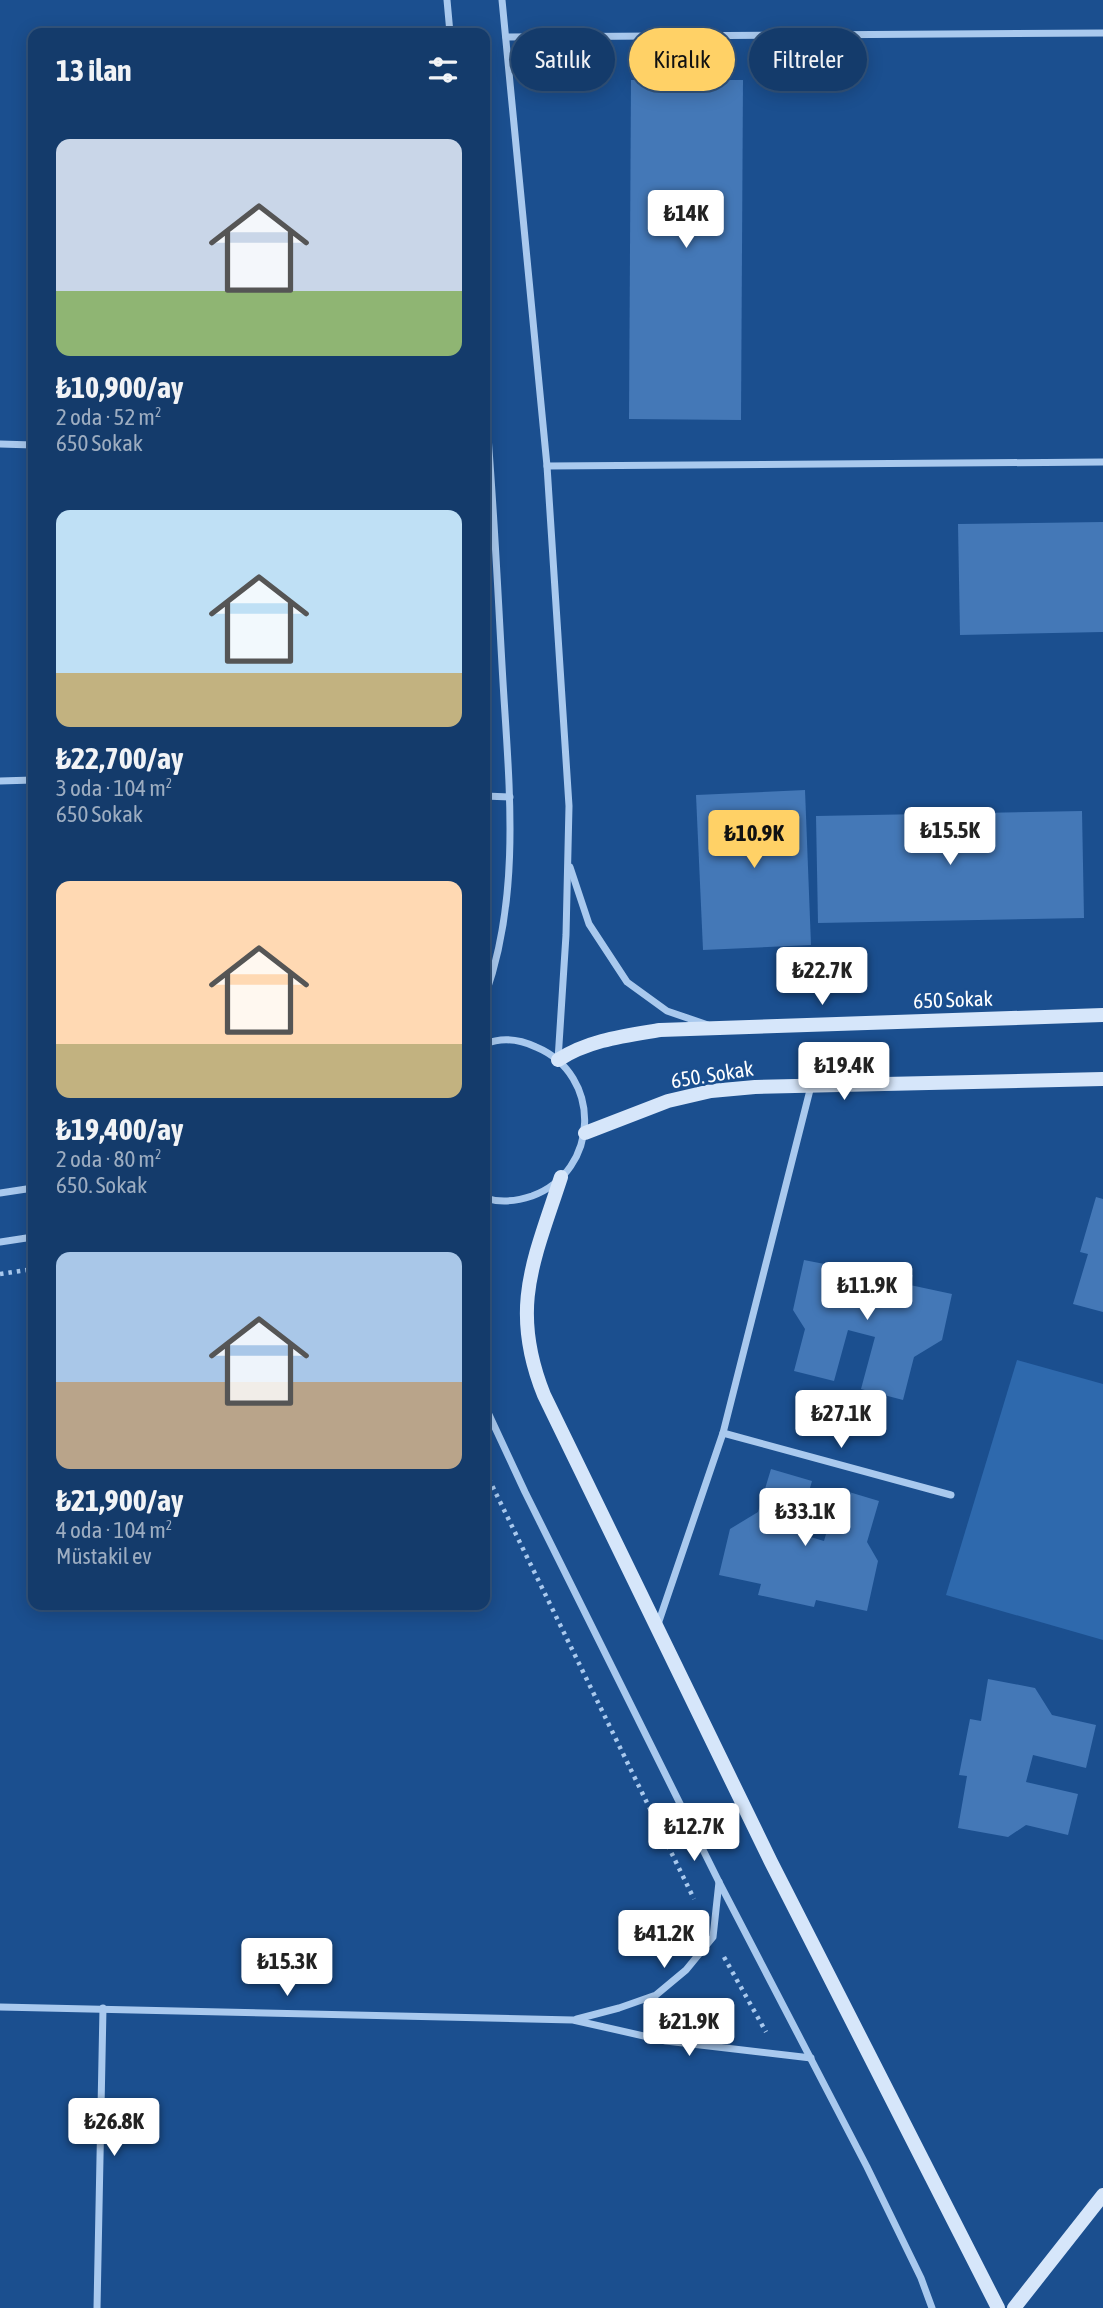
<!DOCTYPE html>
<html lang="tr">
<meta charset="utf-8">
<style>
body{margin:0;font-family:"Asap Condensed",sans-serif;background:#1d4271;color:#f1f3f6;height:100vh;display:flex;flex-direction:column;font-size:26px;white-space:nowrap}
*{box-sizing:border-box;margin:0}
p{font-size:23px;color:#9dadc1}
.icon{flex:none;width:38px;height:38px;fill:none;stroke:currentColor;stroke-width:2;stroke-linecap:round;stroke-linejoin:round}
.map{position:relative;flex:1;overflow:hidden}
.panel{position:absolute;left:28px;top:28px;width:462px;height:1582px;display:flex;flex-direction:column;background:#143b6b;border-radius:14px;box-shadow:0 4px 18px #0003,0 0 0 2px #33557e}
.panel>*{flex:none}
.hud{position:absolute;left:511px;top:28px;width:486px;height:63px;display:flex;gap:14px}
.price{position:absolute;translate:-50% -60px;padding:0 16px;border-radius:7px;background:#fff;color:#222;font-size:23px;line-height:46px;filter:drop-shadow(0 2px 4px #0008)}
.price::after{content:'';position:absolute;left:50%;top:42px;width:21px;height:16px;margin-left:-10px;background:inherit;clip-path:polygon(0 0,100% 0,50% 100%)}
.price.selected{background:#ffd166;color:#111}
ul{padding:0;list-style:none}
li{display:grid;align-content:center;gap:14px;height:371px;padding:0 28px}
li span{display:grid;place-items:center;height:217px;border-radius:14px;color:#555}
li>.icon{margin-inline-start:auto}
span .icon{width:126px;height:126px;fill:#fffc;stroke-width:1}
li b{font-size:30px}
h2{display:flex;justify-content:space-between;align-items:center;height:84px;padding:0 28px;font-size:30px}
.chip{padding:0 24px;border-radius:32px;background:#143b6b;box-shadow:0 4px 18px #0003,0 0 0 2px #33557e;font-size:24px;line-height:63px}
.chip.selected{background:#ffd166;color:#111}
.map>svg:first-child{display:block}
.green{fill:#2e69ad}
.building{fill:#4478b7}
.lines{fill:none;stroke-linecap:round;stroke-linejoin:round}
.path{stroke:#a9c9ee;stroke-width:4.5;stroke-dasharray:3.5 5;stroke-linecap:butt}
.street{stroke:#a9c9ee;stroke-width:7}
.secondary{stroke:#d6e6fa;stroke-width:14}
.labels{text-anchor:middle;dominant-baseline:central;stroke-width:5;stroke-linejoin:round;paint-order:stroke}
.street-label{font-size:21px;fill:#fff;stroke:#1b4f8f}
</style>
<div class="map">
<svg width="1103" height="2308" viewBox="0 0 1103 2308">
<rect width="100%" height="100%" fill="#1b4f8f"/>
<path class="green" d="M1017,1360L1103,1384V1640L946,1595Z"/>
<g class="building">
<path d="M631,80H743L741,420L629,419Z"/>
<path d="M1103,522V632L960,635L958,524Z"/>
<path d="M805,790L811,945L703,950L696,795Z"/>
<path d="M1082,811L1084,918L818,923L816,816Z"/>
<path d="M1096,1197L1103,1199V1312L1073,1304L1088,1254L1080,1252Z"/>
<path d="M804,1260L855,1270L857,1263L913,1275L910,1285L952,1294L942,1340L914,1357L903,1400L861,1389L875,1337L848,1330L834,1381L794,1371L805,1329L793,1310Z"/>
<path d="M771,1469L812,1481L797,1533L824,1541L839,1489L879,1501L867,1542L878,1561L867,1611L816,1600L814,1607L758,1595L761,1584L719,1575L730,1529L758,1512Z"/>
<path d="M988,1679L1035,1688L1052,1715L1096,1725L1086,1768L1033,1755L1026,1782L1078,1794L1068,1835L1026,1825L1008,1837L958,1828L967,1776L959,1775L970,1719L981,1721Z"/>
</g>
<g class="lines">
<g class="path">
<path d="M0,1274L33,1269"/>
<path d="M485,1471L694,1899"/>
<path d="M724,1957L766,2032"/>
</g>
<g class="street">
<path d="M447,0L450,33"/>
<path d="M502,0L547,466L569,806L566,935L558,1060"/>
<path d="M506,37L1103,33"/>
<path d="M485,400C493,488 497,577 502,665C508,776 523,890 485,996"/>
<path d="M0,444L33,445"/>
<path d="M547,466L1103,462"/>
<path d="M0,781L33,780"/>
<path d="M485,796L510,797"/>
<path d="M570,867L589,924L627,982L667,1011L708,1025"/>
<path d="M485,1044C502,1037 519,1039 536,1047C603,1075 600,1171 532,1196C517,1201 500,1203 485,1198"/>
<path d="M0,1193L33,1188"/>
<path d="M0,1242L33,1237"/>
<path d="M485,1406L525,1492L719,1882L867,2167L921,2278L932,2308"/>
<path d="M723,1433L951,1495"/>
<path d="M657,1627L723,1433L811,1086"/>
<path d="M0,2007L573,2020L666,2041L811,2058"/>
<path d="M577,2019L619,2008L656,1995L686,1970L713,1937L719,1882"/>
<path d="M97,2308L103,2008"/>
</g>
<g class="secondary">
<path d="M558,1060C589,1040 624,1036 660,1030L1103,1015"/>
<path d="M585,1133L668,1101L711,1091L755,1087L1103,1079"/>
<path d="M561,1177C534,1260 509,1308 544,1395L771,1862L998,2308"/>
<path d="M1014,2308L1103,2195"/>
</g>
</g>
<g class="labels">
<g class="street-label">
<text transform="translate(953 999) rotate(-2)">650 Sokak</text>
<text transform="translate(712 1074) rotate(-9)">650. Sokak</text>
</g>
</g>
</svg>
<b class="price" style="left:686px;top:250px">₺14K</b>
<b class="price" style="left:950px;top:867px">₺15.5K</b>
<b class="price selected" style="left:754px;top:870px">₺10.9K</b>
<b class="price" style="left:822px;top:1007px">₺22.7K</b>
<b class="price" style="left:844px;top:1102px">₺19.4K</b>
<b class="price" style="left:867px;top:1322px">₺11.9K</b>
<b class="price" style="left:841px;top:1450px">₺27.1K</b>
<b class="price" style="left:805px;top:1548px">₺33.1K</b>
<b class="price" style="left:694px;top:1863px">₺12.7K</b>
<b class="price" style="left:664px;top:1970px">₺41.2K</b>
<b class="price" style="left:287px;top:1998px">₺15.3K</b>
<b class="price" style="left:689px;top:2058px">₺21.9K</b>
<b class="price" style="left:114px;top:2158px">₺26.8K</b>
<div class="hud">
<a class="chip">Satılık</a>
<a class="chip selected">Kiralık</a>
<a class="chip">Filtreler</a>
</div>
<section class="panel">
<h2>13 ilan<svg class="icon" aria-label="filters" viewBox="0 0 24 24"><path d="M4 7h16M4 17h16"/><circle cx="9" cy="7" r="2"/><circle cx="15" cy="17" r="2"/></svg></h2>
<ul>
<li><span style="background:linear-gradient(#c9d6e8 70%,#8fb573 0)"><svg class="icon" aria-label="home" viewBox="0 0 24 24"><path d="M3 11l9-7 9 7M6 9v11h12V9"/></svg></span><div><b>₺10,900/ay</b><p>2 oda · 52 m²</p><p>650 Sokak</p></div></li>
<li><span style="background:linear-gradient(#bfe0f5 75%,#c2b280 0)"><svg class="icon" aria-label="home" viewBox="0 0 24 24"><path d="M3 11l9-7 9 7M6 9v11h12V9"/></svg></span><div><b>₺22,700/ay</b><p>3 oda · 104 m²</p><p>650 Sokak</p></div></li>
<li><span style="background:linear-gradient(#ffd9b3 75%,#c2b280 0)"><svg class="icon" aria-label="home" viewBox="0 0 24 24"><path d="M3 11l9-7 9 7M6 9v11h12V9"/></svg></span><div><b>₺19,400/ay</b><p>2 oda · 80 m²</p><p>650. Sokak</p></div></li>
<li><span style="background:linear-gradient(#a9c7e8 60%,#b9a48a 0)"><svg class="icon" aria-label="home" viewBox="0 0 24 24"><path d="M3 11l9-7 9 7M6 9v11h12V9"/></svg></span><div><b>₺21,900/ay</b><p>4 oda · 104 m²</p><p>Müstakil ev</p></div></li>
</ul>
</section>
</div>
